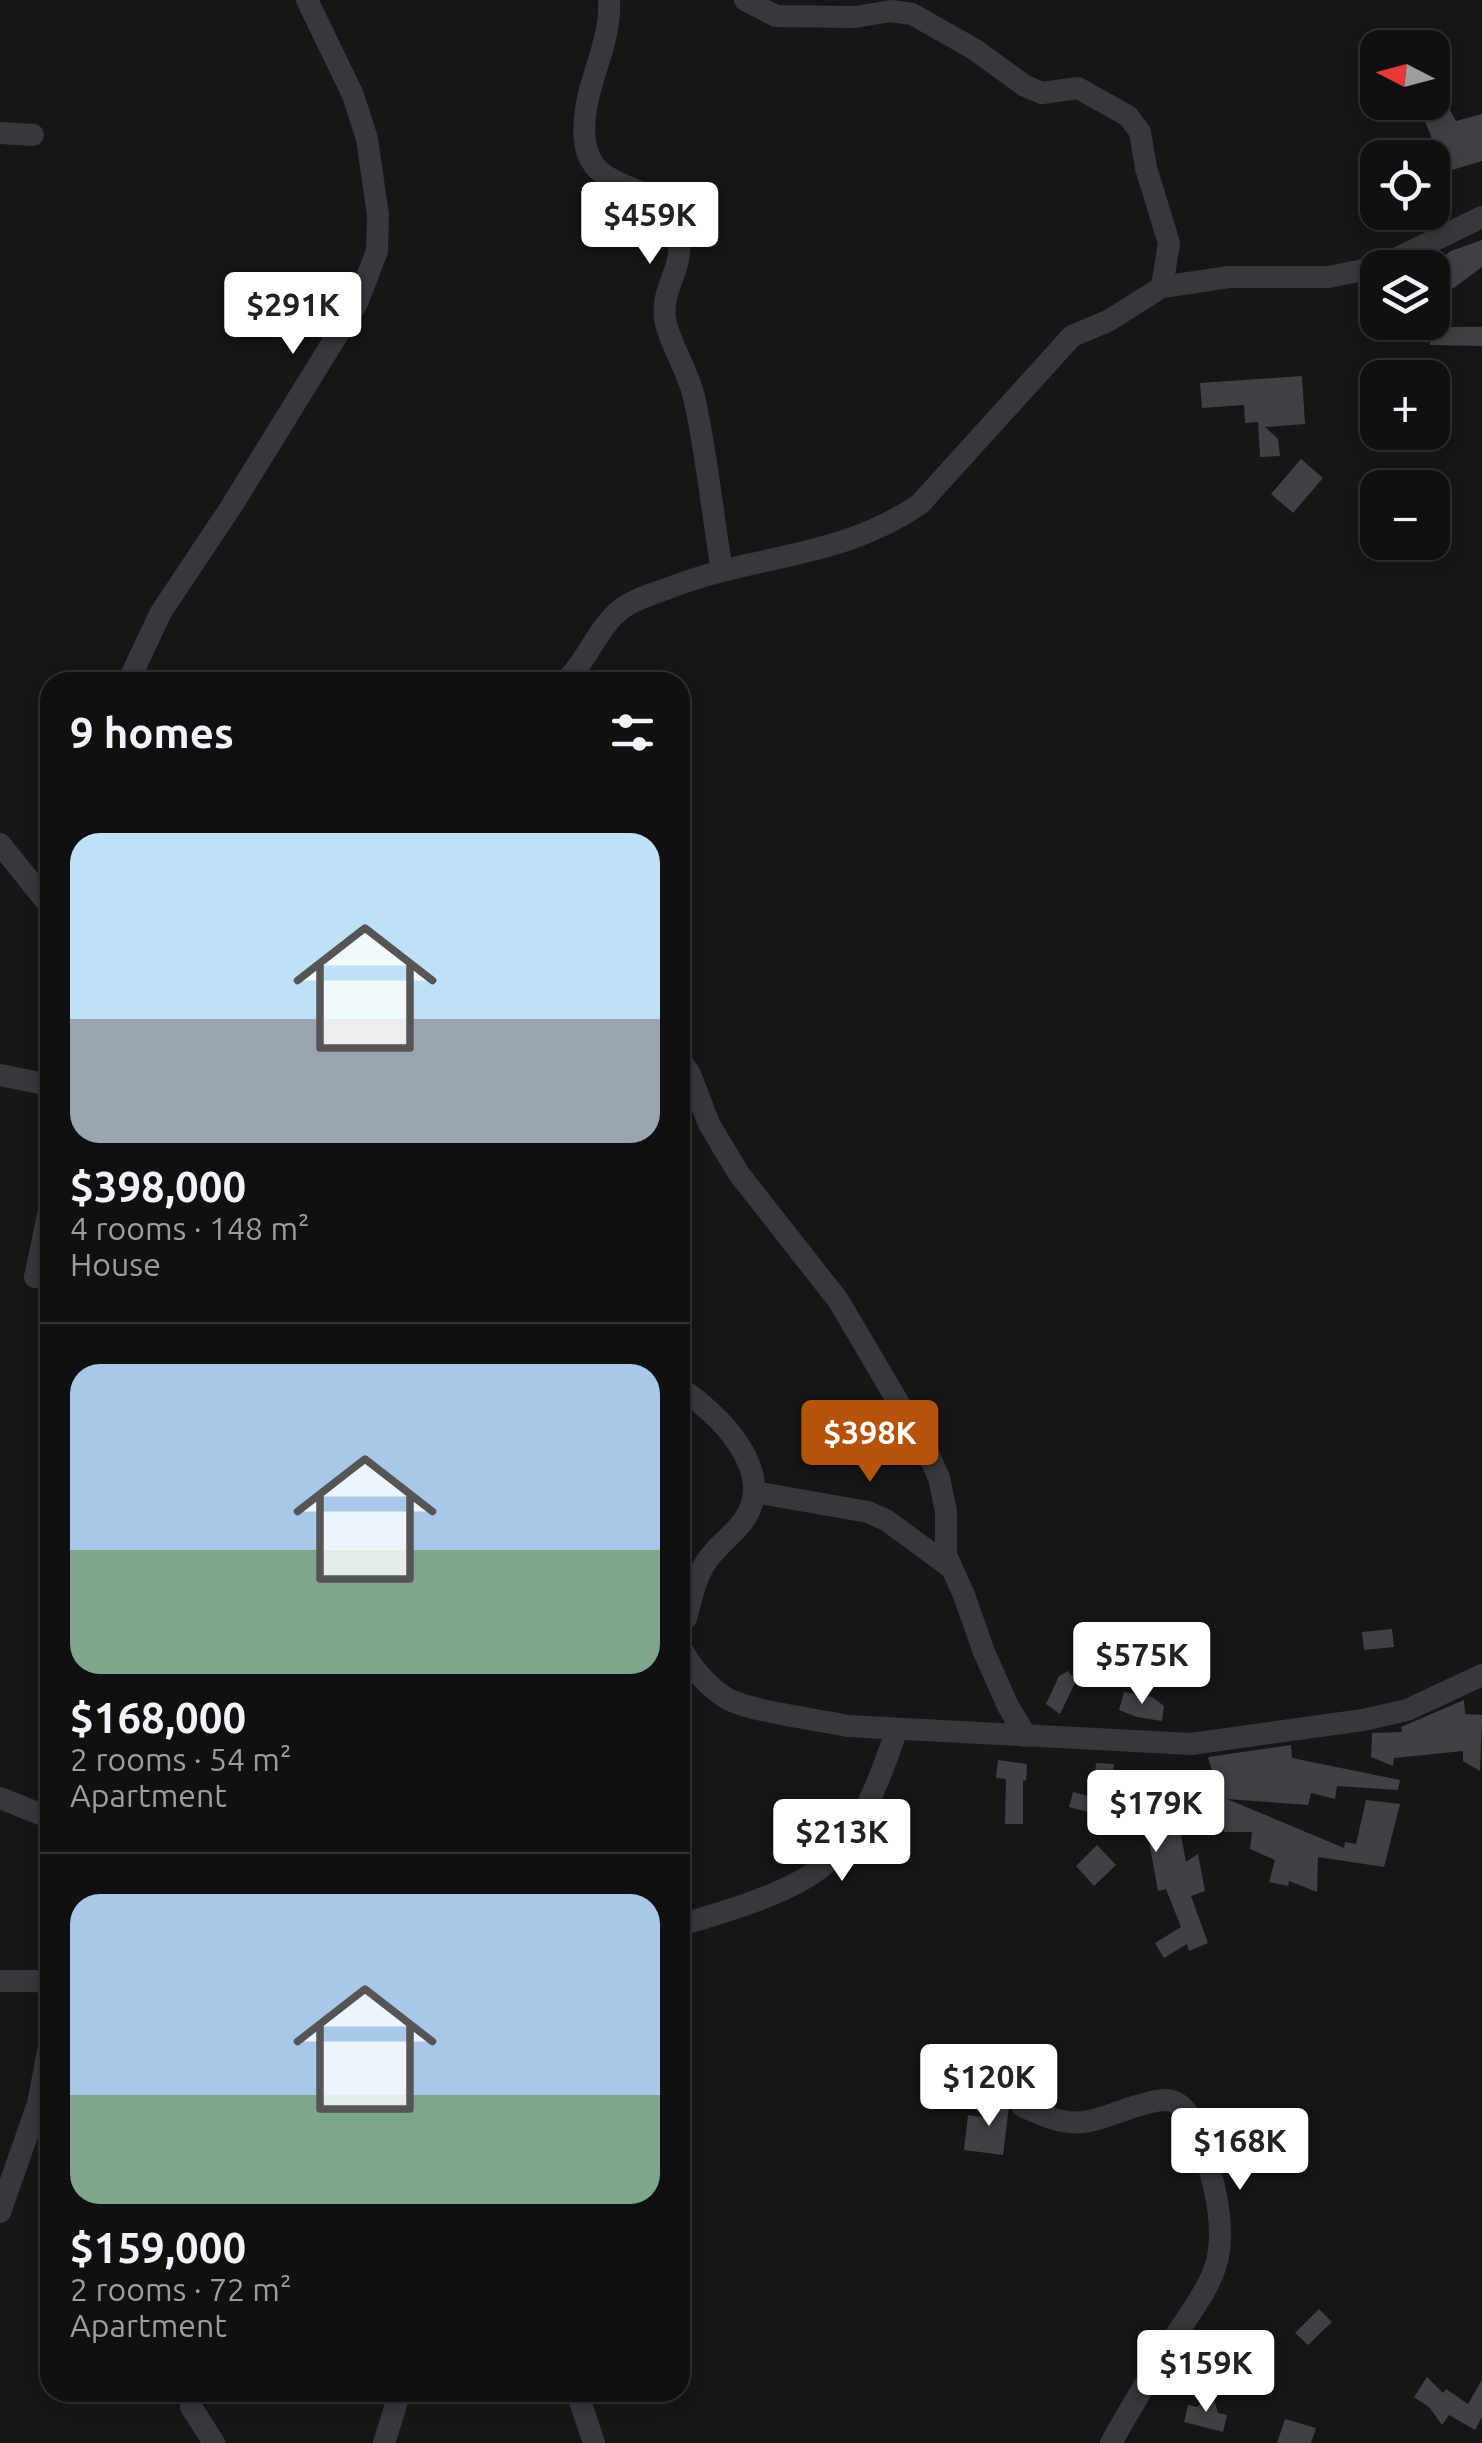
<!DOCTYPE html>
<meta charset="utf-8">
<style>
body{margin:0;font-family:Ubuntu,sans-serif;background:#19191b;color:#f1f3f6;height:100vh;display:flex;flex-direction:column;font-size:38px;white-space:nowrap}
*{box-sizing:border-box;margin:0}
p{font-size:32px;color:#9c9d9f}
.icon{flex:none;width:55px;height:55px;fill:none;stroke:currentColor;stroke-width:2;stroke-linecap:round;stroke-linejoin:round}
.map{position:relative;flex:1;overflow:hidden}
.side{position:absolute;left:40px;top:672px;width:650px;height:1730px;display:flex;flex-direction:column;background:#101012;border-radius:30px;box-shadow:0 5px 15px #0003,0 0 0 2px #303032}
.side>*{flex:none}
.needle{width:65px;rotate:276deg}
.fabs{position:absolute;left:1360px;top:30px;display:grid;gap:20px}
.fabs a{display:grid;place-items:center;width:90px;height:90px;border-radius:20px;background:#101012;box-shadow:0 5px 15px #0003,0 0 0 2px #303032;font-size:50px}
.price{position:absolute;translate:-50% -85px;padding:0 22px;border-radius:10px;background:#fff;color:#222;font-size:32px;line-height:65px;filter:drop-shadow(0 2px 5px #0008)}
.price::after{content:'';position:absolute;left:50%;top:60px;width:30px;height:22px;margin-left:-15px;background:inherit;clip-path:polygon(0 0,100% 0,50% 100%)}
.price.active{background:#b45309;color:#fff}
ul{padding:0;list-style:none}
li{display:grid;align-content:center;gap:20px;height:530px;padding:0 30px}
li+li{border-top:2px solid #303032}
li span{display:grid;place-items:center;height:310px;border-radius:30px;color:#555}
li>.icon{margin-inline-start:auto}
span .icon{width:180px;height:180px;fill:#fffc;stroke-width:1}
li b{font-size:42px}
h2{display:flex;justify-content:space-between;align-items:center;height:120px;padding:0 30px;font-size:42px}
.map>svg:first-child{display:block}
.building{fill:#404145}
.lines{fill:none;stroke-linecap:round;stroke-linejoin:round}
.minor{stroke:#37383d;stroke-width:22}
</style>
<div class="map">
<svg width="1482" height="2443" viewBox="0 0 1482 2443">
<rect width="100%" height="100%" fill="#161618"/>
<g class="building">
<path d="M1444,99L1456,121L1482,114V161L1432,176V156L1438,154L1421,111Z"/>
<path d="M1482,240V267L1432,304V265L1451,251Z"/>
<path d="M1430,327H1482V346L1430,345Z"/>
<path d="M1302,376L1305,424L1265,427L1278,439L1280,456L1260,457L1258,422L1245,423L1244,405L1202,408L1200,383Z"/>
<path d="M1301,459L1323,478L1293,513L1271,494Z"/>
<path d="M1392,1629L1394,1647L1364,1650L1362,1632Z"/>
<path d="M1068,1671L1076,1681L1060,1714L1046,1704L1059,1676Z"/>
<path d="M1124,1692L1152,1697L1164,1706L1162,1721L1137,1717L1119,1710Z"/>
<path d="M1464,1700L1465,1714L1482,1715L1480,1771L1463,1761V1751L1394,1758L1393,1766L1371,1757L1372,1733L1402,1732L1401,1727Z"/>
<path d="M1291,1745L1292,1758L1400,1780L1398,1790L1337,1786L1335,1799L1311,1793L1308,1805L1227,1799L1344,1848L1345,1842L1356,1844L1366,1800L1400,1804L1384,1867L1318,1857L1317,1892L1289,1881L1288,1886L1269,1882L1275,1860L1250,1849L1252,1832H1224V1794L1181,1791L1182,1774L1213,1775L1208,1757Z"/>
<path d="M998,1760L1027,1764L1026,1781L1023,1780V1824H1005L1006,1779L996,1778Z"/>
<path d="M1096,1763L1114,1764L1109,1809L1156,1806L1157,1801L1174,1798L1186,1862L1198,1854L1205,1891L1191,1896L1208,1943L1189,1951L1187,1944L1164,1958L1155,1943L1181,1927L1166,1889L1158,1891L1147,1831L1109,1833L1122,1821L1069,1807L1073,1792L1093,1797Z"/>
<path d="M1097,1845L1116,1865L1094,1886L1076,1866Z"/>
<path d="M1012,2082L1003,2155L964,2150L968,2115L989,2118Z"/>
<path d="M1319,2309L1332,2322L1308,2345L1295,2333Z"/>
<path d="M1427,2377L1443,2393L1446,2389L1468,2404L1482,2380V2417L1475,2430L1449,2415L1442,2425L1430,2408L1414,2397Z"/>
<path d="M1212,2392L1218,2413L1227,2415L1223,2432L1184,2422L1188,2405L1197,2407Z"/>
<path d="M1285,2419L1316,2428L1311,2443H1277Z"/>
</g>
<g class="lines">
<g class="minor">
<path d="M609,0C612,49 579,91 585,141C591,195 656,179 674,223C691,266 660,283 665,319C669,343 688,370 694,397C707,454 712,513 722,570"/>
<path d="M0,133L33,135"/>
<path d="M1162,287L1229,277H1328L1379,267L1482,217"/>
<path d="M128,682L161,612L231,507L357,303L377,251L378,215L367,139L353,95L307,0"/>
<path d="M565,682C587,661 597,629 620,610C634,599 653,594 669,588C756,554 840,559 920,504L1072,336L1108,321L1162,287L1169,243L1146,168L1140,132L1128,116L1078,88L1042,93L1025,86L974,49L912,14L891,11L855,17L776,16L745,0"/>
<path d="M0,844L50,906"/>
<path d="M680,1060L690,1074L709,1124L739,1174L838,1300L927,1451L939,1478L946,1511V1555L964,1595L984,1652L1008,1706L1026,1736"/>
<path d="M0,1075L50,1085"/>
<path d="M35,1277L50,1206"/>
<path d="M680,1388C718,1413 778,1471 744,1520C732,1537 713,1548 703,1567C694,1582 691,1601 686,1618L680,1624"/>
<path d="M754,1492L868,1512L886,1520L950,1567"/>
<path d="M680,1645C688,1664 708,1687 726,1698C748,1711 820,1720 848,1726L1191,1744L1363,1720L1407,1710L1482,1675"/>
<path d="M0,1798L50,1818"/>
<path d="M680,1925C721,1913 792,1893 824,1865C862,1832 881,1775 897,1729"/>
<path d="M0,1981H36L50,1985"/>
<path d="M1022,2106C1072,2129 1080,2126 1130,2108C1141,2105 1156,2099 1167,2100C1189,2103 1196,2129 1202,2146C1213,2177 1223,2218 1219,2251C1215,2281 1194,2307 1178,2332C1155,2368 1132,2405 1111,2443"/>
<path d="M0,2212L38,2104L50,2041"/>
<path d="M189,2392L191,2407L214,2443"/>
<path d="M577,2392L594,2443"/>
<path d="M384,2443L400,2392"/>
</g>
</g>
</svg>
<div class="fabs">
<a><svg class="needle" viewBox="-14 -14 28 28"><path d="M0-13l5 13h-10z" fill="#e53935"/><path d="M0 13l5-13h-10z" fill="#9c9d9f"/></svg></a>
<a><svg class="icon" aria-label="locate" viewBox="0 0 24 24"><circle cx="12" cy="12" r="6"/><path d="M12 2v4M12 18v4M2 12h4M18 12h4"/></svg></a>
<a><svg class="icon" aria-label="layers" viewBox="0 0 24 24"><path d="M12 4l9 5-9 5-9-5zM3 14l9 5 9-5"/></svg></a>
<a>+</a>
<a>−</a>
</div>
<b class="price" style="left:650px;top:267px">$459K</b>
<b class="price" style="left:293px;top:357px">$291K</b>
<b class="price active" style="left:870px;top:1485px">$398K</b>
<b class="price" style="left:1142px;top:1707px">$575K</b>
<b class="price" style="left:1156px;top:1855px">$179K</b>
<b class="price" style="left:842px;top:1884px">$213K</b>
<b class="price" style="left:989px;top:2129px">$120K</b>
<b class="price" style="left:1240px;top:2193px">$168K</b>
<b class="price" style="left:1206px;top:2415px">$159K</b>
<section class="side">
<h2>9 homes<svg class="icon" aria-label="filters" viewBox="0 0 24 24"><path d="M4 7h16M4 17h16"/><circle cx="9" cy="7" r="2"/><circle cx="15" cy="17" r="2"/></svg></h2>
<ul>
<li><span style="background:linear-gradient(#bfe0f5 60%,#9aa5b1 0)"><svg class="icon" aria-label="home" viewBox="0 0 24 24"><path d="M3 11l9-7 9 7M6 9v11h12V9"/></svg></span><div><b>$398,000</b><p>4 rooms · 148 m²</p><p>House</p></div></li>
<li><span style="background:linear-gradient(#a9c7e8 60%,#7fa58c 0)"><svg class="icon" aria-label="home" viewBox="0 0 24 24"><path d="M3 11l9-7 9 7M6 9v11h12V9"/></svg></span><div><b>$168,000</b><p>2 rooms · 54 m²</p><p>Apartment</p></div></li>
<li><span style="background:linear-gradient(#a9c7e8 65%,#7fa58c 0)"><svg class="icon" aria-label="home" viewBox="0 0 24 24"><path d="M3 11l9-7 9 7M6 9v11h12V9"/></svg></span><div><b>$159,000</b><p>2 rooms · 72 m²</p><p>Apartment</p></div></li>
</ul>
</section>
</div>
